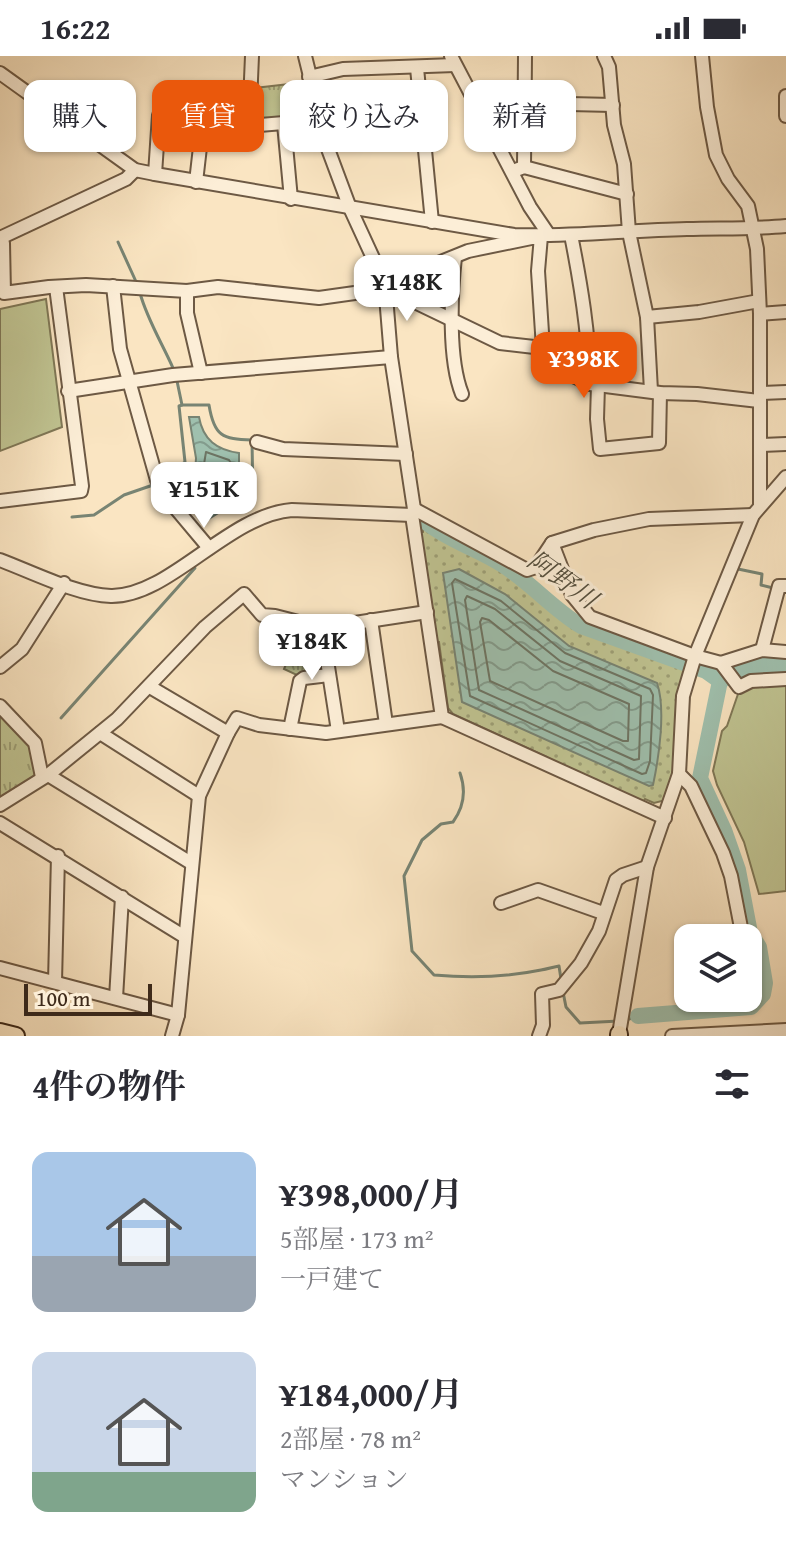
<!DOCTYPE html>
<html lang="ja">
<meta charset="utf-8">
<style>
body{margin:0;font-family:"Gentium Book Plus","Noto Serif JP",serif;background:#f2f2f3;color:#2b2b33;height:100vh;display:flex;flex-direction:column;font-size:30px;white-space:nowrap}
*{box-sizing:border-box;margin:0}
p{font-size:26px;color:#7c7c81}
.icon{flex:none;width:44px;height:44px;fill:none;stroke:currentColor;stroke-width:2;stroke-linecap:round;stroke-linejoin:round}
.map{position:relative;height:980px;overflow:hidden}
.drawer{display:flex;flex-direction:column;background:#fff;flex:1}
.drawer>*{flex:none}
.hud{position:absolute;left:24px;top:24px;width:738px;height:72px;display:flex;gap:16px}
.fabs{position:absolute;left:674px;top:868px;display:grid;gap:16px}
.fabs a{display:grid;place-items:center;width:88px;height:88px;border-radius:16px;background:#fff;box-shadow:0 2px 6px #0004;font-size:40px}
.scale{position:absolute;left:24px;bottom:20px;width:128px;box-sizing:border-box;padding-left:8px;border:4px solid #3e2a1a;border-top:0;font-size:22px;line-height:28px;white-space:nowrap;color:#3e2a1a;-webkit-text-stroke:6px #fceed7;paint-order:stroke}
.price{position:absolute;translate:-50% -68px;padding:0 18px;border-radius:16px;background:#fff;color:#222;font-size:26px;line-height:52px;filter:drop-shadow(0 2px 4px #0008)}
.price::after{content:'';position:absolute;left:50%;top:48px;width:24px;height:18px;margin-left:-12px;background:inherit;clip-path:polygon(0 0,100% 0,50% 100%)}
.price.on{background:#ea580c;color:#fff}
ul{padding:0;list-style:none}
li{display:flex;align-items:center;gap:24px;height:200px;padding:0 32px}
li span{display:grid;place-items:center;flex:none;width:224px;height:160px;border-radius:16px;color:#555}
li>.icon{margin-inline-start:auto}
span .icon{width:96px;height:96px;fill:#fffc;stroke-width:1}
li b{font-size:34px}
h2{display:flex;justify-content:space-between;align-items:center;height:96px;padding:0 32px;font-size:34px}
.pill{padding:0 28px;border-radius:16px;background:#fff;box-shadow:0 2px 6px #0004;font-size:28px;line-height:72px}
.pill.on{background:#ea580c;color:#fff}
.status{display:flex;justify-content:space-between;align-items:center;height:56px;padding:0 40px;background:#fff;direction:ltr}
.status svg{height:22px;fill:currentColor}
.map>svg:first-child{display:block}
.grass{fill:url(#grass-dots);stroke:#7f7756;stroke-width:2}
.park{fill:url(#park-tufts);stroke:#7f7756;stroke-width:2}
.pitch{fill:#c0c492;stroke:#7f7756;stroke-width:2}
.water{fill:url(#water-waves);stroke:#788473;stroke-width:2}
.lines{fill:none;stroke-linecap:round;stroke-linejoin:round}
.shore{stroke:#6e7564;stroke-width:2}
.stream{stroke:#788473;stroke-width:3}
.river{stroke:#9fc0ae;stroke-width:16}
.minor-casing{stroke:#6d5944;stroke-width:16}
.major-casing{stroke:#3e2a1a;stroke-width:20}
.minor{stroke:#fceed7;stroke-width:12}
.major{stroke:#fae5c2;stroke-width:16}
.labels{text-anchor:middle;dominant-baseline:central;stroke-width:6;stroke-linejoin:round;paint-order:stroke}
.water-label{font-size:26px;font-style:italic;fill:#56503f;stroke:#fceed7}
</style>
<div class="status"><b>16:22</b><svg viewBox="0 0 49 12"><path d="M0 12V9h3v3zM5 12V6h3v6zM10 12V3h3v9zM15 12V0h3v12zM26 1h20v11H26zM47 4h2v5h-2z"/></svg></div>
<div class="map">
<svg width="786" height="980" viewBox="0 0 786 980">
<defs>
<pattern id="grass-dots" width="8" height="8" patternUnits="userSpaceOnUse" patternTransform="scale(2)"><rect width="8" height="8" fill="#c0c492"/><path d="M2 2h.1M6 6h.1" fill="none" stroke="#9d9f76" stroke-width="1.8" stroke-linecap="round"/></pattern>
<pattern id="park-tufts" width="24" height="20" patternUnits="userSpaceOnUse" patternTransform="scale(2)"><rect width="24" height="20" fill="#c0c492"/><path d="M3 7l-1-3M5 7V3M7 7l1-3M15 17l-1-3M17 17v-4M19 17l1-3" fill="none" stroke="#9d9f76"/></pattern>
<pattern id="water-waves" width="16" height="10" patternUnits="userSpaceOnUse" patternTransform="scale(2)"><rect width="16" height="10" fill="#9fc0ae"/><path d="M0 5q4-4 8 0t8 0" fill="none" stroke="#839c8d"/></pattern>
</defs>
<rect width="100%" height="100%" fill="#fae5c2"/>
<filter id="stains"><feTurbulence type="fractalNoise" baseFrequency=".0025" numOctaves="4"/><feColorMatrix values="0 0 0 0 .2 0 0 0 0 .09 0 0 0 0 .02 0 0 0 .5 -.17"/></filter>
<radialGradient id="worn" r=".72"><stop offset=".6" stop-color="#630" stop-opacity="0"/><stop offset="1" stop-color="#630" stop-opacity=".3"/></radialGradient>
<path class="grass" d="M423,472L504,514L569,567L585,577L685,613L677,639L674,712L666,744L654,747L645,743L642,748L546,705L547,701L453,658L448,652L439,586H434L418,477L423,476Z"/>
<g class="park">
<path d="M306,26L313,58L310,61L256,66L253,63L255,32Z"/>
<path d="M271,562L317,577L325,613L322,617L299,620L284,613L287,606L267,596L273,581Z"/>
<path d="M0,655L32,688L37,719L0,743Z"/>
</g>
<g class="pitch">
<path d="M46,243L62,371L0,395V253Z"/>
<path d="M786,626V835L759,838L744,786L717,729L713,715L722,675L727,670L738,638L749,629Z"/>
</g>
<g class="water">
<path d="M189,361H199C203,384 217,394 239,397V444L204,466L175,430L195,417L196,402Z"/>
<path d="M459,513L505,538L569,590L657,627C666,653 659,701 653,729L649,730L462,646L443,517Z"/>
</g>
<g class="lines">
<g class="shore">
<path d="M206,396L229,404L231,407L230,440L207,454L189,433L202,420Z"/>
<path d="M455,523L501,545L565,597L650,633L653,639L650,705L646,717L642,718L470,640L452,527Z"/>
<path d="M467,540L495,553L560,605L641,640L639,703L634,704L479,634L465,544Z"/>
<path d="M482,562L489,564L553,615L629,648L628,685H623L490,625L480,566Z"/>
</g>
<g class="stream">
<path d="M118,186L138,230"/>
<path d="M140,237C147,263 162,287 173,312"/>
<path d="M177,325L182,349H209C214,380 222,383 252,384L253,444"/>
<path d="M161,424L185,406L179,350L182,349"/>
<path d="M72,461L94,459L124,439L153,429"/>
<path d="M738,513L762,518L761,529L773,532"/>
<path d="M760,601L761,609"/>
<path d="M61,662L195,512"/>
<path d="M460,717C466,734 464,751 453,766L441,768L422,784L404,820L412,895L434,919C469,922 507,921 541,914C548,913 553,911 559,910L561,923"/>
<path d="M563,936L566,951L580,967L619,965"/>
<path d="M626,964L638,960"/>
</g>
<g class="river">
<path d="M427,467C450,485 478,493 503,509C531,527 553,553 581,570L706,615L720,625"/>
<path d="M720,625L749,610L786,609"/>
<path d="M638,960L751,951L763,938L765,927L759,891L750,877L738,814L724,774L700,722L720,625"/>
</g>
<g class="minor-casing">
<g id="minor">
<path d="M305,0L328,93L350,152L385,228L391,301L414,453L412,459L442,661L665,762"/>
<path d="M451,0L530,151L549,179"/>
<path d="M604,0L609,11L614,69L624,108L629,176L647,261L651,335"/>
<path d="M702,0L707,51L716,99L728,123L748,150L757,193L760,258V449"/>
<path d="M417,12L432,166"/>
<path d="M0,17L135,114L155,118L514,179C572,181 629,174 687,173C720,172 753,173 786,170"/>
<path d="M309,21L343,13L455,9"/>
<path d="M786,40V60"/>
<path d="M525,47L613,49"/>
<path d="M284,68L291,143"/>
<path d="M249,70L252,0"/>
<path d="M524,111L525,0"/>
<path d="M513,115L524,111L627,138"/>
<path d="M155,118L159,59L249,70L319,64"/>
<path d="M196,126L203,65"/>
<path d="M571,179C581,229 589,277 590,328"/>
<path d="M0,182L126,123L135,114"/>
<path d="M0,184L3,187L4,237L49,231L86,229L187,235L218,231L319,242L369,235L468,195L541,180L538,215L543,292L548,294L553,310L590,328L660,337L697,338L759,345"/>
<path d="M455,201C451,238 448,303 462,338"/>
<path d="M113,230L120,293L157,424L162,436L209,492"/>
<path d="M187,235V257L201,317"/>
<path d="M386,235L417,247L500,287L543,292"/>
<path d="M760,258L786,256"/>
<path d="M647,261L699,256L759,245"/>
<path d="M598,329L597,363L600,393L659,387L660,337"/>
<path d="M68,335L173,319L391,301"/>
<path d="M760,337L786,336"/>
<path d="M257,386L283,393L406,398"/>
<path d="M760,389L786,388"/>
<path d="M0,445L81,435L82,430L56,231"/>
<path d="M414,453L527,514L536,511L552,487L594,474L649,463L753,459"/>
<path d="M552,487L572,539L590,561L695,600L721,607L762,594L786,596"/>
<path d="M0,504C32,516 77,539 111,540C169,541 228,459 292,454L412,459"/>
<path d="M371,564L386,668"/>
<path d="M322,572L338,675"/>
<path d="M762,594L779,530H786"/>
<path d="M721,607L739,631L751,625L786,623"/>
<path d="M0,611L22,593L64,527"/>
<path d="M150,631L228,677L199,740L178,959L172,980"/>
<path d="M0,650L35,687L42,721"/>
<path d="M290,673L300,625L304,622L329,619"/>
<path d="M100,677L199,740"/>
<path d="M228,677L237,662L259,669L326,677L442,661"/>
<path d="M679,718L691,730L723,797L731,820L743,882"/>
<path d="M48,719L191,807"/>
<path d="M0,749L48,719L117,663L205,571L244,538L262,559L275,560L322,572L427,556"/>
<path d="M0,767L185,881"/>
<path d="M501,847L538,834L603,857"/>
<path d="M748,906L752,927"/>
<path d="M0,912L178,959"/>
<path d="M55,926L58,800"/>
<path d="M116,942L122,841"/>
<path d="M619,978L647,811L679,718L683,640L695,600L753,459L786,421"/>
<path d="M539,980L543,969L542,938L559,934L581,907L599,875L616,824L623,819L647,811"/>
<path d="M672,980L786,974"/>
</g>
</g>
<g class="major-casing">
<g id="major">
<path d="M0,976L16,980"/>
<path d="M619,980V978"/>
</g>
</g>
<use href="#minor" class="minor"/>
<use href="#major" class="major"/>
</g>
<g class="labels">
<g class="water-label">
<text transform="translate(563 523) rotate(36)">阿野川</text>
</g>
</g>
<rect width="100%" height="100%" filter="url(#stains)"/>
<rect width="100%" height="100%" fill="url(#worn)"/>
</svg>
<div class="fabs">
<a><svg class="icon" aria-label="layers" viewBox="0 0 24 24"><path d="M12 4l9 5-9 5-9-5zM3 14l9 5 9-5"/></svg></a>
</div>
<div class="scale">100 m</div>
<b class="price" style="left:407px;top:267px">¥148K</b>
<b class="price on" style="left:584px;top:344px">¥398K</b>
<b class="price" style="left:204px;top:474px">¥151K</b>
<b class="price" style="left:312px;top:626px">¥184K</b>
<div class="hud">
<a class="pill">購入</a>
<a class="pill on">賃貸</a>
<a class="pill">絞り込み</a>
<a class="pill">新着</a>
</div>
</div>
<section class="drawer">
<h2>4件の物件<svg class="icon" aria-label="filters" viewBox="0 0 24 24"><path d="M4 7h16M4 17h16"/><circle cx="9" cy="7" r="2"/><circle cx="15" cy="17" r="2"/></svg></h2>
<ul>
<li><span style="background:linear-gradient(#a9c7e8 65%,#9aa5b1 0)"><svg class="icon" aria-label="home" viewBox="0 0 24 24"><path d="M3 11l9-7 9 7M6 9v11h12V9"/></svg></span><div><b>¥398,000/月</b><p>5部屋 · 173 m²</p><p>一戸建て</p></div></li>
<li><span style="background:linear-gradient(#c9d6e8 75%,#7fa58c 0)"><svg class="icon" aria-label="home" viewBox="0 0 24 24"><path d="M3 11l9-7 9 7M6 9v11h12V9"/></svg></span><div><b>¥184,000/月</b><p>2部屋 · 78 m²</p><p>マンション</p></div></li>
</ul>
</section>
